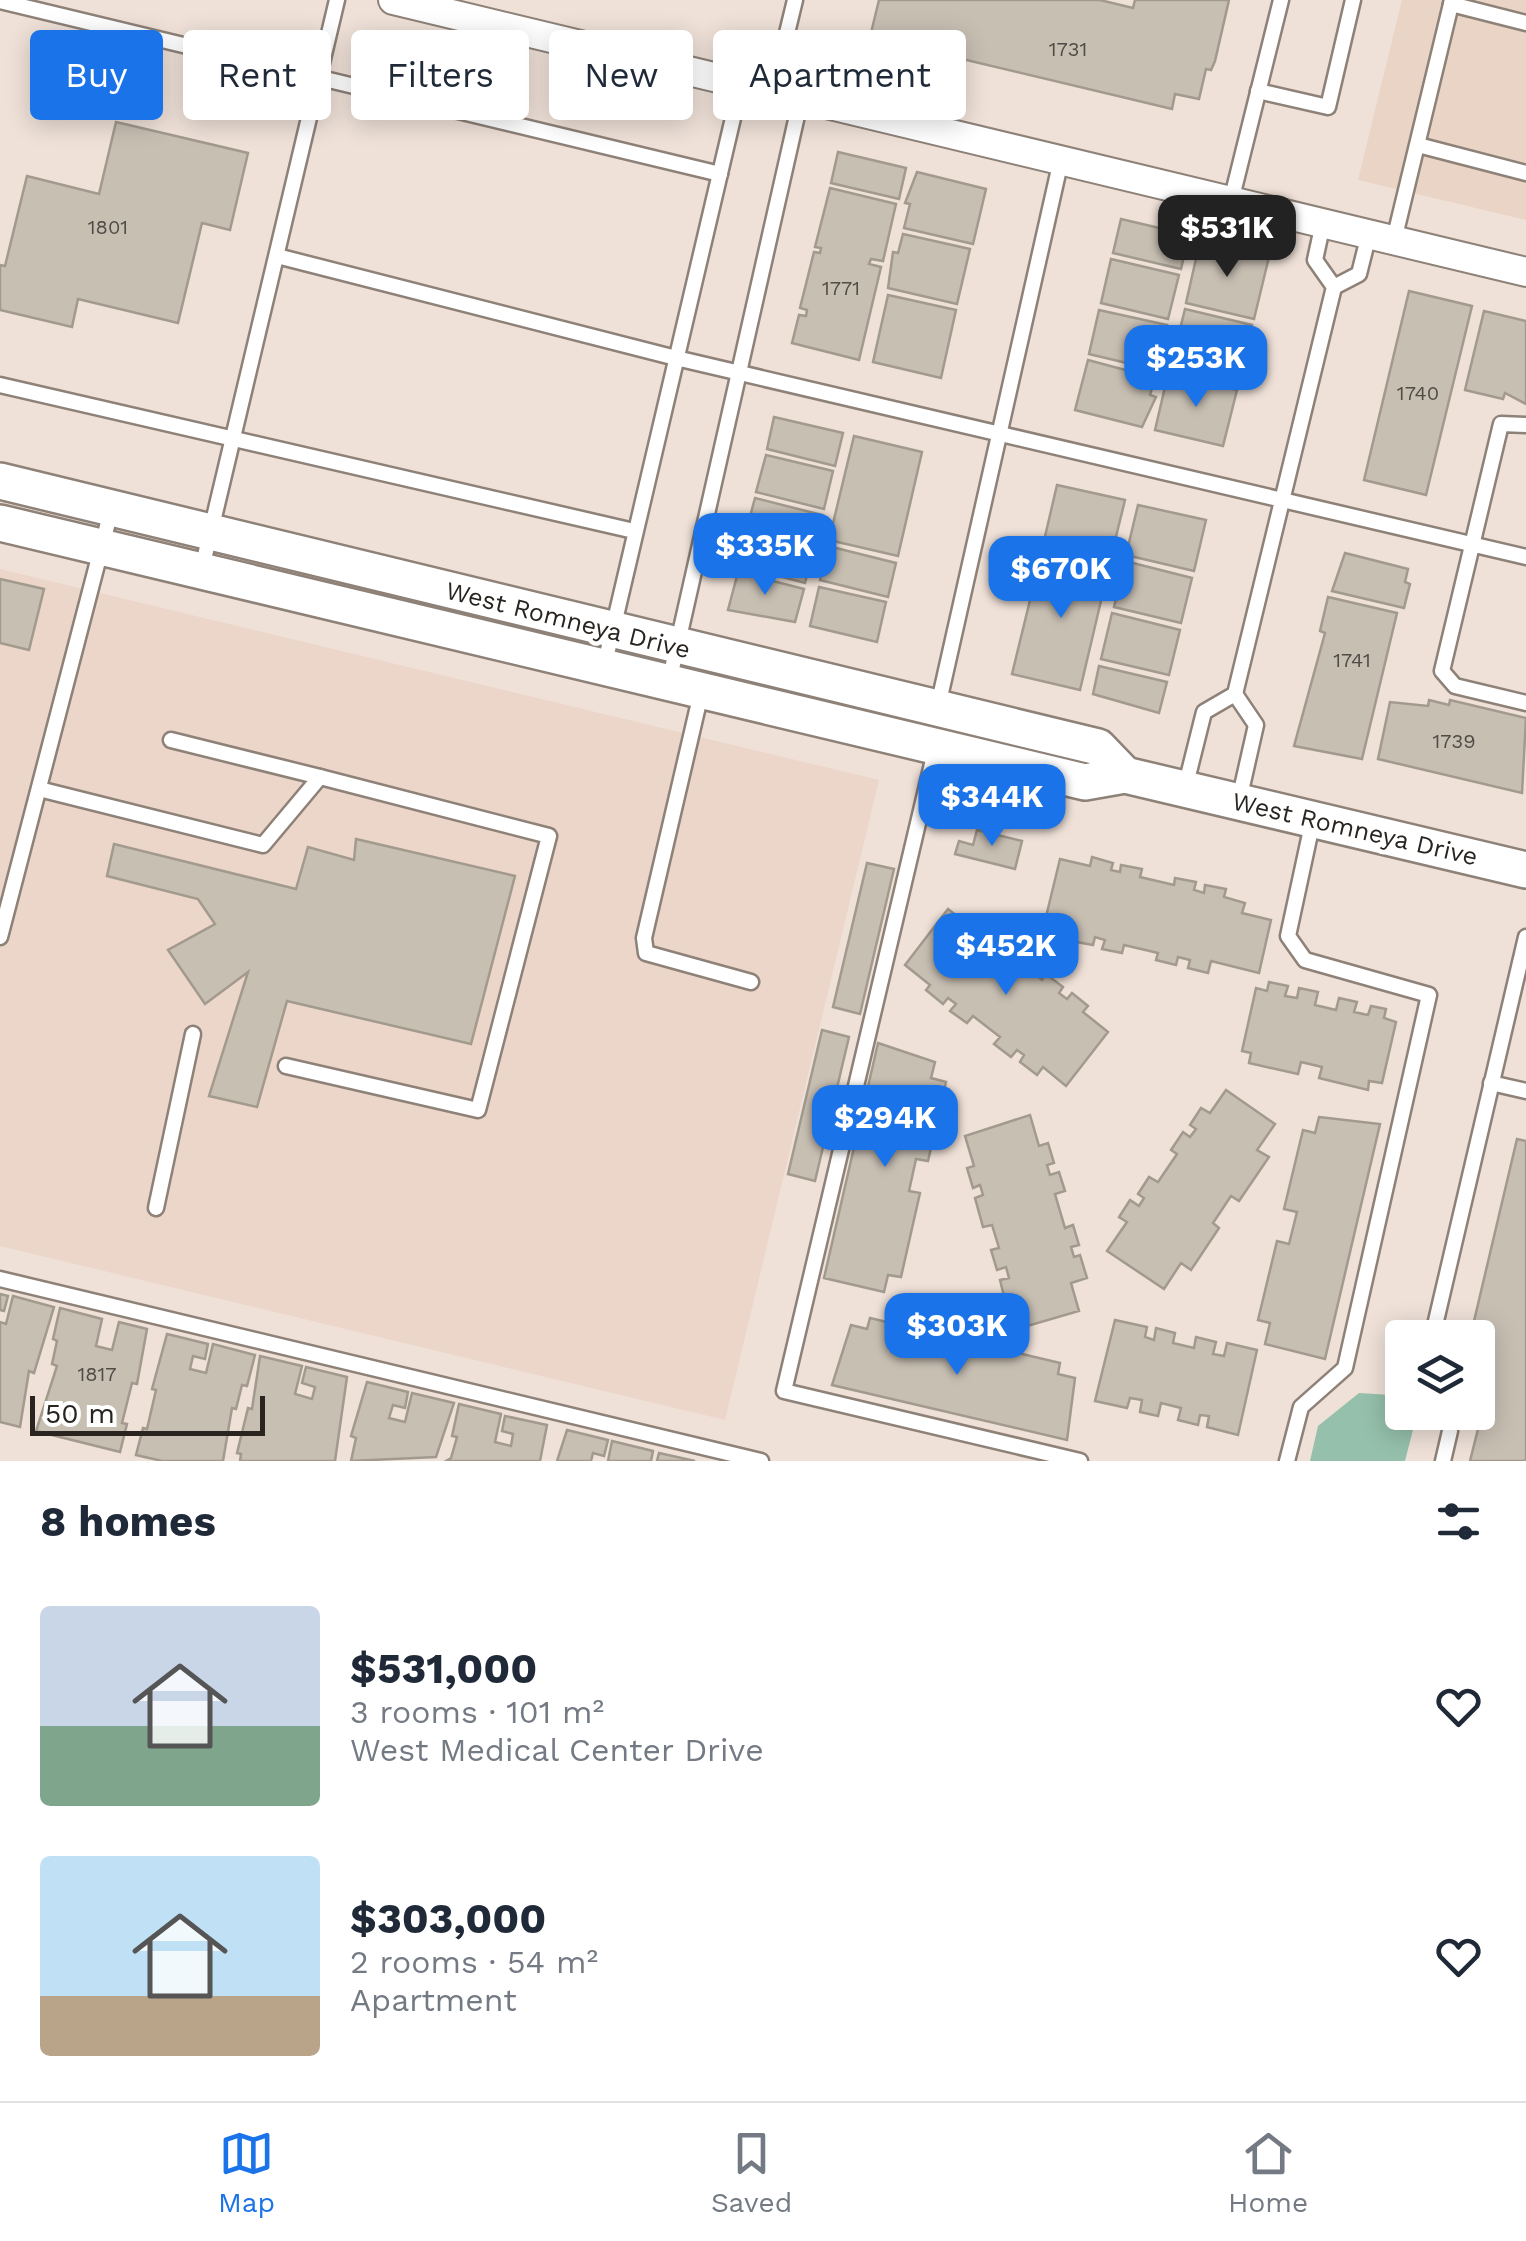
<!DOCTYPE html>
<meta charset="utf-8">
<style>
body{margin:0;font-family:"Work Sans",sans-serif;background:#f2f2f3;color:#1f2937;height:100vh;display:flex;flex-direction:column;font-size:38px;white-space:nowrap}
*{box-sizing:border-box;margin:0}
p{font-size:32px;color:#747a83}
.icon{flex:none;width:55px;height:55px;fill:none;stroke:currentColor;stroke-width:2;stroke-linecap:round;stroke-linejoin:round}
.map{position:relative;height:1461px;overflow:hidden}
.side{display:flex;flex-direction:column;background:#fff;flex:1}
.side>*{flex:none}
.top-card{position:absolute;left:30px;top:30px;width:1000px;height:90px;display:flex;gap:20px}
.fabs{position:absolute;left:1385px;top:1320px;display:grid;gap:20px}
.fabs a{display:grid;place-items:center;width:110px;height:110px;border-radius:10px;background:#fff;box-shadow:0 5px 25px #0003;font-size:50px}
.scale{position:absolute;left:30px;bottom:25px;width:235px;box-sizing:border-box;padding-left:10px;border:5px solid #292420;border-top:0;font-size:28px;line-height:35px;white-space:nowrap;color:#292420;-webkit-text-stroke:8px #fff;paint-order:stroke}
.price{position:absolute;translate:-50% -85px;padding:0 22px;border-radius:20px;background:#1a73e8;color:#fff;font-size:32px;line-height:65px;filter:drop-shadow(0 2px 5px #0008)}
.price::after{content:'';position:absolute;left:50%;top:60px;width:30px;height:22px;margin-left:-15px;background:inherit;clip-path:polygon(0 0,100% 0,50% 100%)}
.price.current{background:#222;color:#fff}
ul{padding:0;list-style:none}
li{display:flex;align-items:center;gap:30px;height:250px;padding:0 40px}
li span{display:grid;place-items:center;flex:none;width:280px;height:200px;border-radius:10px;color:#555}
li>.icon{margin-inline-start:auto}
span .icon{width:120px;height:120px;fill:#fffc;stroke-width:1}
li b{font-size:42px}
h2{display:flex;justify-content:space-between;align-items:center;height:120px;padding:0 40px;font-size:42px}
.pill{padding:0 35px;border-radius:10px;background:#fff;box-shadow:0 5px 25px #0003;font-size:35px;line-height:90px}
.pill.current{background:#1a73e8;color:#fff}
.tabs{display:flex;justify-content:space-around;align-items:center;height:140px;border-top:2px solid #e0e1e3;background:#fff;font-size:28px;color:#747a83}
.tabs a{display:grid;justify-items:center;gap:5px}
.tabs .current{color:#1a73e8}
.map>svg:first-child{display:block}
.built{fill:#e9d4c6}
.education{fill:#ecd5c9}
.garden{fill:#95c0ab}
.building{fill:#c8bfb3;stroke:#a29a8d;stroke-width:2.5}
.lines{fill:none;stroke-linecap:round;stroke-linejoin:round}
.service-casing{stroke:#8d8178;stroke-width:19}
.minor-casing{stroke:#8d8178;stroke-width:32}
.tertiary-casing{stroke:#8d8178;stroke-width:40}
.service{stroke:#fff;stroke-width:14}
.minor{stroke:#fff;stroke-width:28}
.tertiary{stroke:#fff;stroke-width:35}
.labels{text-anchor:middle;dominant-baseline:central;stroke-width:9;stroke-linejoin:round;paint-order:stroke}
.number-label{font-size:20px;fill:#514b45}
.street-label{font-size:25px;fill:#292420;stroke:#fff}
</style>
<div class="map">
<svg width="1526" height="1461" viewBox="0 0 1526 1461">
<rect width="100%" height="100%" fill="#efe1d8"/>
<path class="built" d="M1402,0H1526V220L1358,180Z"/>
<path class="education" d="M0,569L879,780L725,1420L0,1246Z"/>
<path class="garden" d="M1359,1393L1392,1395L1389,1411L1416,1418L1405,1461H1310L1318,1426Z"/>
<g class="building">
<path d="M879,0H1100L1133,8L1135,0H1229L1215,61L1211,70L1206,69L1199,99L1175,94L1172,109L870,37Z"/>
<path d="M116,122L248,153L230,230L202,223L178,323L78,299L72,327L0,310V265L5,266L27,176L99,194Z"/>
<path d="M838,152L906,168L899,199L831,183Z"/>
<path d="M917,172L986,189L973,244L904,228L910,204L905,203Z"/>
<path d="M830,188L896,204L883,261L871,259L869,264L881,267L859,360L792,343L799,315L806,316L807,310L800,308L814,252L820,253L821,248L815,247Z"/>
<path d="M1121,219L1189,235L1181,269L1113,253Z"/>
<path d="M903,234L970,249L957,304L888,288L893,252L898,253Z"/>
<path d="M1200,241L1269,257L1254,319L1186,303Z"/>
<path d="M1111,259L1179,275L1168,319L1101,303Z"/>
<path d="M1409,291L1472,306L1426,495L1364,480Z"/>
<path d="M888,295L956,310L941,378L873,362Z"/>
<path d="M1185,309L1252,325L1238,382L1171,366Z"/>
<path d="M1099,310L1167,325L1163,343L1168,344L1166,355L1160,353L1156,370L1089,354Z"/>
<path d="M1484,311L1526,321V404L1505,393L1503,399L1465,390Z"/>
<path d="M1088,360L1155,378L1150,395L1156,397L1142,427L1075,410Z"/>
<path d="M1168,374L1237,390L1223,446L1155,430Z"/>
<path d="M774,417L843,433L835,466L767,449Z"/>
<path d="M854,436L922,452L898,556L829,540Z"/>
<path d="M766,455L833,471L824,509L756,492Z"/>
<path d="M1057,485L1125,500L1110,561L1043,545Z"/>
<path d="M755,498L822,515L805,583L737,565Z"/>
<path d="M1138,505L1206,520L1194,571L1126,555Z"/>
<path d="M828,546L896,563L888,597L820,580Z"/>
<path d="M1042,551L1109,567L1080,690L1012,674Z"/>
<path d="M1345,553L1408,569L1405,582L1410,584L1404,608L1332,591Z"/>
<path d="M1125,561L1192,578L1181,623L1114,607Z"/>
<path d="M738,572L804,589L795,622L728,610Z"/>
<path d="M0,579L44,589L29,650L0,643Z"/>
<path d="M819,587L886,602L877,642L810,626Z"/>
<path d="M1328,597L1397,613L1362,759L1294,746L1325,633L1320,631Z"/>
<path d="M1112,613L1180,630L1169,675L1101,659Z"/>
<path d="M1099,666L1167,682L1159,713L1093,694Z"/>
<path d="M1429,700L1449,705L1450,700L1526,718L1522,793L1378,759L1390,702L1428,706Z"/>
<path d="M977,830L1022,841L1015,869L955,854L959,841L973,845Z"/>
<path d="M356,839L515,876L471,1044L287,1001L257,1107L209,1096L248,972L205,1004L168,950L215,924L198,899L107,876L114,844L296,889L308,847L354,860Z"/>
<path d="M1092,857L1113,863L1111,870L1120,872L1121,865L1142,869L1140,877L1174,885L1175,878L1196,882L1194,890L1204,893L1205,885L1226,889L1224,897L1245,903L1242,913L1271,920L1259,973L1211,961L1208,973L1188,968L1190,960L1178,957L1176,965L1156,960L1158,953L1124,945L1122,953L1102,949L1105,940L1095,937L1093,945L1071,941L1073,932L1044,925L1060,859L1090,866Z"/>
<path d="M867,863L894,869L860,1014L833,1007Z"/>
<path d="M948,909L974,929L978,923L993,935L989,940L998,948L1003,941L1019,954L1015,960L1042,980L1046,974L1063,987L1059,993L1067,999L1072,993L1088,1006L1083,1012L1108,1032L1066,1086L1043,1067L1037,1075L1020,1062L1024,1055L1017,1050L1011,1057L994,1044L1000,1037L973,1016L967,1023L950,1011L956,1004L948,998L943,1004L926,990L930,985L905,965Z"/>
<path d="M1269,982L1288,986L1285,996L1297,998L1299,988L1318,992L1315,1005L1336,1010L1339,998L1357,1002L1354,1012L1368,1015L1371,1006L1386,1009L1384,1018L1396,1022L1382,1083L1369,1081L1368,1090L1319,1078L1322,1067L1301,1062L1298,1074L1249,1063L1251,1053L1242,1051L1256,988L1267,991Z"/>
<path d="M822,1030L849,1037L815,1181L788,1174Z"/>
<path d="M878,1043L935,1062L931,1078L946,1082L928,1161L916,1159L909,1191L920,1193L901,1277L888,1275L884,1292L824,1278Z"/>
<path d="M1226,1090L1275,1124L1257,1150L1269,1157L1239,1201L1231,1196L1213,1223L1219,1228L1191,1270L1181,1263L1164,1289L1107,1251L1127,1222L1119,1217L1130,1200L1139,1206L1144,1198L1138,1194L1149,1177L1158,1182L1177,1154L1171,1150L1183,1132L1190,1137L1196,1129L1190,1125L1201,1108L1210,1113Z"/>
<path d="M1030,1115L1039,1146L1048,1143L1054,1163L1047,1165L1050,1175L1059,1172L1065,1191L1055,1194L1065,1228L1073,1225L1079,1245L1071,1247L1074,1257L1080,1255L1087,1278L1071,1283L1079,1311L1024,1327L1015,1297L1005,1300L1000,1280L1009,1278L1006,1267L997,1270L991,1250L999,1248L992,1225L983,1227L975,1198L983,1195L980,1185L973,1188L967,1168L974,1166L965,1136Z"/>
<path d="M1319,1117L1380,1124L1325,1359L1265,1344L1270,1323L1258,1320L1277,1241L1289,1244L1297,1212L1284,1209L1303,1130L1315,1133Z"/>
<path d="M1517,1139L1526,1141V1461H1470L1489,1385L1478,1383V1338H1470Z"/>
<path d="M0,1294L8,1296L4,1311L0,1310Z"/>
<path d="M13,1296L54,1307L34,1373L29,1371L20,1427L0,1422V1322L6,1324Z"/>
<path d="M60,1308L102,1319L96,1346L112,1350L119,1322L147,1329L137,1384L132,1383L122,1423L127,1424L120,1452L36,1431L57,1366L52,1364L57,1341L53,1339Z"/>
<path d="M870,1318L949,1337L947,1348L978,1355L980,1344L1060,1363L1058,1374L1075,1378L1067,1440L832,1385L851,1325L867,1329Z"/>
<path d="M1115,1320L1147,1327L1145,1337L1154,1340L1156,1328L1175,1333L1173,1343L1194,1348L1196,1337L1216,1342L1213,1354L1224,1356L1227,1343L1257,1350L1238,1435L1207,1427L1209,1416L1200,1415L1198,1425L1178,1420L1181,1408L1161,1403L1158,1416L1140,1412L1142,1400L1130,1398L1127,1408L1095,1401Z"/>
<path d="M167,1334L208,1344L205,1359L193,1356L190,1369L206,1373L213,1344L255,1355L247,1386L242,1385L236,1409L232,1408L223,1461H162L136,1455L143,1428L147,1429L156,1390L152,1389Z"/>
<path d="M260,1356L302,1366L295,1394L312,1399L315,1387L302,1383L306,1367L347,1377L335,1461H240L241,1454L237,1453L248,1408L252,1409Z"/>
<path d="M367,1382L408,1392L405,1408L393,1405L389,1418L405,1422L412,1393L454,1403L436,1457L351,1461L356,1438L351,1436Z"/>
<path d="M459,1404L501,1414L495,1442L511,1446L513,1434L502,1431L505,1416L547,1425L540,1461H446L451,1458L457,1437L452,1436Z"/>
<path d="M567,1430L608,1440L604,1456L593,1453L591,1461H557Z"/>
<path d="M612,1441L653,1451L651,1461H608Z"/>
<path d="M659,1453L695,1461H657Z"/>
</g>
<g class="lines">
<g class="service-casing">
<g id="service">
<path d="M0,1L720,174"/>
<path d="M1451,4L1526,23"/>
<path d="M773,91L795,0"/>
<path d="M1258,91L1328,107L1353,0"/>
<path d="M1418,145L1526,173"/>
<path d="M1231,201L1281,0"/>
<path d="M1394,240L1452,0"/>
<path d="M277,256L676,358L1526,557"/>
<path d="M1334,287L1359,274L1369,234"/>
<path d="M0,385L634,531"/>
<path d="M1526,425L1501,424L1442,671L1455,686L1526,703"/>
<path d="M202,568L337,0"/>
<path d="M604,667L741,84"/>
<path d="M669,682L801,98"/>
<path d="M702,689L644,938L646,953L751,982"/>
<path d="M1235,694L1256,725L1239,800"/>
<path d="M938,706L1061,160"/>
<path d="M936,747L784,1391L1080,1461"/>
<path d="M1185,788L1204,712L1235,694L1334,287L1315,260L1323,223"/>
<path d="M39,789L263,845L320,777L171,740"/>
<path d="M0,937L111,511"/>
<path d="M286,1066L478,1110L549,836L320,777"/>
<path d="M1491,1083L1526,1091"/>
<path d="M156,1208L193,1034"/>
<path d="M0,1279L761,1461"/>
<path d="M1432,1338L1526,937"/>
<path d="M1287,1461L1301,1407L1345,1368L1429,995L1305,960L1288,936L1313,820"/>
<path d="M1443,1461L1450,1431L1447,1412"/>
</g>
</g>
<g class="minor-casing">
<path id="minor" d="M393,0L1526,272"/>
</g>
<g class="tertiary-casing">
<g id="tertiary">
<path d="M0,481L1098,747L1125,775"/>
<path d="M0,523L1085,782L1125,775L1526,870"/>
</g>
</g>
<use href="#service" class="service"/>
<use href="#minor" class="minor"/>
<use href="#tertiary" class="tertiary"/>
</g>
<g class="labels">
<g class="number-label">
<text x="1068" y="49">1731</text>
<text x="108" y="227">1801</text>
<text x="841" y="288">1771</text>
<text x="1418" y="393">1740</text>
<text x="1352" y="660">1741</text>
<text x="1454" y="741">1739</text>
<text x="97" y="1374">1817</text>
</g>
<g class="street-label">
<text transform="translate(568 620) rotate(14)">West Romneya Drive</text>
<text transform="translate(1355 829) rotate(13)">West Romneya Drive</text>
</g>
</g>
</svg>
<div class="fabs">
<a><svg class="icon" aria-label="layers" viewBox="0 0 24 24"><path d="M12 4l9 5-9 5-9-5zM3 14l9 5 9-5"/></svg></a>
</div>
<div class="scale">50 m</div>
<b class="price current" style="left:1227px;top:280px">$531K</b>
<b class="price" style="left:1196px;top:410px">$253K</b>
<b class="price" style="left:765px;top:598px">$335K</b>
<b class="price" style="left:1061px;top:621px">$670K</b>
<b class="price" style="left:992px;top:849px">$344K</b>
<b class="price" style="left:1006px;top:998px">$452K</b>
<b class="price" style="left:885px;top:1170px">$294K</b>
<b class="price" style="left:957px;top:1378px">$303K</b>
<div class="top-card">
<a class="pill current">Buy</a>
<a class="pill">Rent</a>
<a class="pill">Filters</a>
<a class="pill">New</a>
<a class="pill">Apartment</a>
</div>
</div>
<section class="side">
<h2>8 homes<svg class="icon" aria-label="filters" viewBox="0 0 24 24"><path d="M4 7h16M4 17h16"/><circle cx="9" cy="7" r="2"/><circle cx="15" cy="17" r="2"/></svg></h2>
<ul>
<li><span style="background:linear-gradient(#c9d6e8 60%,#7fa58c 0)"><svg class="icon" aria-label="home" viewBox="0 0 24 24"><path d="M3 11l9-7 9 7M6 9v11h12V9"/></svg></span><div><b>$531,000</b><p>3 rooms · 101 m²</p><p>West Medical Center Drive</p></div><svg class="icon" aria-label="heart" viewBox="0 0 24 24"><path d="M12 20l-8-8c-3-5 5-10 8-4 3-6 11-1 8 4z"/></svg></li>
<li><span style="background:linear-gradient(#bfe0f5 70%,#b9a48a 0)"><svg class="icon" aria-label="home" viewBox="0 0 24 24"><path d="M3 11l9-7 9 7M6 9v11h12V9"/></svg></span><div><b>$303,000</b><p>2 rooms · 54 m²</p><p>Apartment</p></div><svg class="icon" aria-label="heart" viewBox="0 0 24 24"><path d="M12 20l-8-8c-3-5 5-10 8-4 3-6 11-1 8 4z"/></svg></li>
</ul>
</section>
<nav class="tabs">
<a class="current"><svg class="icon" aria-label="map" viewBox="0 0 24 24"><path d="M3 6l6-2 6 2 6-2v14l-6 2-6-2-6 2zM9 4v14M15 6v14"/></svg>Map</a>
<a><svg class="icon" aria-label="saved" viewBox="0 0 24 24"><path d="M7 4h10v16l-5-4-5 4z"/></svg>Saved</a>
<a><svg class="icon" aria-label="home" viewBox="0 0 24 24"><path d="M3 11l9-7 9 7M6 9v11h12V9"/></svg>Home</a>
</nav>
